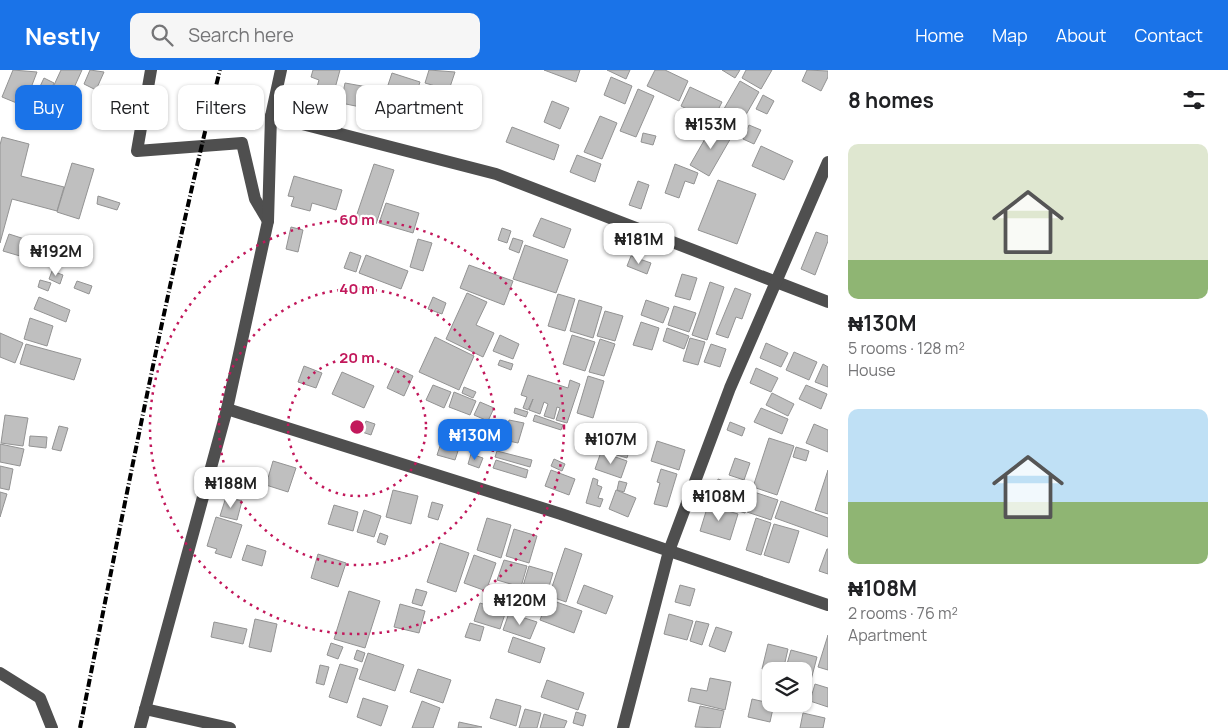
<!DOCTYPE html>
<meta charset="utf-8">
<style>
body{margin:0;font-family:Manrope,sans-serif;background:#f6f6f6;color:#202124;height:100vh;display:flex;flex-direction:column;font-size:19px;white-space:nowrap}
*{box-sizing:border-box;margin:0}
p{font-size:16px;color:#757577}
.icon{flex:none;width:28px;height:28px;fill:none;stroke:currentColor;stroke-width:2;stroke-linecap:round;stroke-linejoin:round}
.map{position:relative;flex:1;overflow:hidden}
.panel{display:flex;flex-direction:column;background:#fff;width:400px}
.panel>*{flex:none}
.hud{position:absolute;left:15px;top:15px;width:475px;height:45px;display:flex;gap:10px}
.tools{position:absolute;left:762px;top:592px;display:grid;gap:10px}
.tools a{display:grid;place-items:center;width:50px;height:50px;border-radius:10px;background:#fff;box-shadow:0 1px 4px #0004;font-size:25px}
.price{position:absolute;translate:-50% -42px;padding:0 11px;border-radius:10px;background:#fff;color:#222;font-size:16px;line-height:32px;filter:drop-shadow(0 1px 2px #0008)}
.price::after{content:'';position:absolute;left:50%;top:30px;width:15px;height:11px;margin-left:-8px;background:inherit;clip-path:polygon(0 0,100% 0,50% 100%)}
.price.current{background:#1a73e8;color:#fff}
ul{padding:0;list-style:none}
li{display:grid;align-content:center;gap:10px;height:265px;padding:0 20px}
li span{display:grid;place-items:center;height:155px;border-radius:10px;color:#555}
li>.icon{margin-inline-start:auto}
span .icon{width:90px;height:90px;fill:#fffc;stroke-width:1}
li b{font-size:21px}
h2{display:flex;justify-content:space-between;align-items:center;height:60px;padding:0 20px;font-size:21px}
.tag{padding:0 18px;border-radius:10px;background:#fff;box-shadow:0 1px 4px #0004;font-size:18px;line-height:45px}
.tag.current{background:#1a73e8;color:#fff}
header{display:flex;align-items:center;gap:30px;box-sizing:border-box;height:70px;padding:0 25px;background:#1a73e8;color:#fff}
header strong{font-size:24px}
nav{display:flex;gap:28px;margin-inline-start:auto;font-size:18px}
.search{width:350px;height:45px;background:#f6f6f6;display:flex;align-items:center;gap:12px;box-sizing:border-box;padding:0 18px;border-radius:10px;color:#757577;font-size:19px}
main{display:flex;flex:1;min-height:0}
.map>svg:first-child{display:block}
.building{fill:#bfbfbf;stroke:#939393}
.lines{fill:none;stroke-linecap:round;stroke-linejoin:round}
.minor{stroke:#4f4f4f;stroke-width:12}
.rail{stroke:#000;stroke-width:4;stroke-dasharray:8 2.5 1 2.5;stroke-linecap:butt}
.ring{fill:none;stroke:#c2185b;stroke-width:2.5;stroke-dasharray:2.5 5}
.centre{fill:#c2185b;stroke:#fff;stroke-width:2.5}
.ring-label{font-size:15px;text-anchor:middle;font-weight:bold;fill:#c2185b;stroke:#fff;stroke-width:4.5;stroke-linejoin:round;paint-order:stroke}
</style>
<header>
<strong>Nestly</strong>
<div class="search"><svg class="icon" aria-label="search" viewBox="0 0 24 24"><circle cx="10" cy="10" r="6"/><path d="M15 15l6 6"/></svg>Search here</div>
<nav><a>Home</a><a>Map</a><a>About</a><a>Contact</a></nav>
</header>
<main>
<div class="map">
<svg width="828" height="658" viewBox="0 0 828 658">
<rect width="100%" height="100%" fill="#fff"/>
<g class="building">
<path d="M13,0L37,2L24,36L2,27Z"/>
<path d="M61,0H82L59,51L41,43Z"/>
<path d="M90,0L104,2L96,20L84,14Z"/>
<path d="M313,0H340L334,22L317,17L319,10L311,7Z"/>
<path d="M429,0L455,2L449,20L425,13Z"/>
<path d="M544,0H580L576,12Z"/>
<path d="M607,0H630L626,9Z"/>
<path d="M655,0H665L688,11L679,31L647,16Z"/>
<path d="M722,0H740L735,8Z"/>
<path d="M746,0H772L761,19L742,8Z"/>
<path d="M807,0L828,1V7L821,21L802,11Z"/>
<path d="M392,3L420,12L413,33L385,24Z"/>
<path d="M611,7L632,16L625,34L604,25Z"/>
<path d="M44,8L54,13L46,30L36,25Z"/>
<path d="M740,11L759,22L736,62L717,51Z"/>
<path d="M345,13L379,19L375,40L341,33Z"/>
<path d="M690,17L722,32L712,52L681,36Z"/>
<path d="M310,18L336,23L334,32L308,27Z"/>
<path d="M426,18L446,23L439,49L418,44Z"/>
<path d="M638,19L654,26L636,67L620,61Z"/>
<path d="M763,25L774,31L767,44L756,39Z"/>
<path d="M552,31L569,38L560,59L544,52Z"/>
<path d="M67,41L73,43L69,56L64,54Z"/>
<path d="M600,46L617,53L602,89L584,82Z"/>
<path d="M713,55L732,66L709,106L690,95Z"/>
<path d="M749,55L761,60L754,74L743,69Z"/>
<path d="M512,57L559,75L554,90L506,72Z"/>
<path d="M643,63L656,66L653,75L641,72Z"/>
<path d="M2,67L29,74L21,106L64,117L57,141L12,129L0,173V75Z"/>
<path d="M761,76L793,91L784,110L752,96Z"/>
<path d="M577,85L601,94L595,112L570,102Z"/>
<path d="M72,93L94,99L79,149L57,142Z"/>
<path d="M374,94L394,100L376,154L356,147Z"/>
<path d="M675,94L698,103L694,114L685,111L679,128L665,123Z"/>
<path d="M294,106L342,120L336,140L312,133L310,141L291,136L294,127L288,126Z"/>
<path d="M718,110L756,124L737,174L698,160Z"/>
<path d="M638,111L649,115L641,139L629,135Z"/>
<path d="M98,126L120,133L117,140L97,134Z"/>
<path d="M386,133L419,143L413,163L379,153Z"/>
<path d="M541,148L571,159L564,178L533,166Z"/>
<path d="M291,157L303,160L298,182L286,179Z"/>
<path d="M502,158L511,161L507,173L498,170Z"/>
<path d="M816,162L828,166V171L815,205L801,199Z"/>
<path d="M9,164L59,180L54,196L3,181Z"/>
<path d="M513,168L523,171L519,183L509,179Z"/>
<path d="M418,169L432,173L423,201L410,197Z"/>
<path d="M525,175L568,190L556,223L513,209Z"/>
<path d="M350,182L361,186L356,202L344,198Z"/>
<path d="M366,185L408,201L401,219L359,203Z"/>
<path d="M631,186L651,193L647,204L627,196Z"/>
<path d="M469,195L513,211L504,235L460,218Z"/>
<path d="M52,201L63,205L60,214L49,209Z"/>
<path d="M682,204L697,208L690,230L675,226Z"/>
<path d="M40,210L51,213L48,221L38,217Z"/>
<path d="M77,211L92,216L89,224L74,218Z"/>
<path d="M710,212L724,217L707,270L692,265Z"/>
<path d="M735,218L751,224L742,249L736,247L728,268L716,264Z"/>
<path d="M467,223L487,232L476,255L494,263L483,287L446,269Z"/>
<path d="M558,224L575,229L565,261L548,256Z"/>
<path d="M39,227L70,240L66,252L34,239Z"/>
<path d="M433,227L446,233L442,244L428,239Z"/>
<path d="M579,230L602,237L593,268L570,261Z"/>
<path d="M646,230L669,238L663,253L641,245Z"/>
<path d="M674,236L696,243L689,262L668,255Z"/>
<path d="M605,241L623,246L615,271L597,266Z"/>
<path d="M30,248L53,256L47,276L24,269Z"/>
<path d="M641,252L659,258L652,280L633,275Z"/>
<path d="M667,258L689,266L684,279L663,271Z"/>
<path d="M0,263L23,273L15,293L0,287Z"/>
<path d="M500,265L519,274L513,289L493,281Z"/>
<path d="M572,265L595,272L585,301L563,294Z"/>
<path d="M435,267L474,286L459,320L419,302Z"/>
<path d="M690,268L705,272L698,295L683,291Z"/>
<path d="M600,269L615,274L604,306L589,302Z"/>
<path d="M766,273L788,283L781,297L760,288Z"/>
<path d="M26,274L81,289L74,310L20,294Z"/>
<path d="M711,274L726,279L720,297L704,292Z"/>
<path d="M794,282L817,292L809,310L786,300Z"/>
<path d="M500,290L513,294L511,300L498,295Z"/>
<path d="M823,294L828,297V317L815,312Z"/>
<path d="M304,296L322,303L316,318L298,312Z"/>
<path d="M396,298L413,306L404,326L387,318Z"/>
<path d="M756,298L778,308L771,322L750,313Z"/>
<path d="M342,302L374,316L364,338L332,324Z"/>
<path d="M528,305L568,318L570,310L580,314L567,353L556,350L560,338L557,337L554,349L544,346L548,334L544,332L540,344L529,340L533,329L528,340L523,338L527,327L521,325Z"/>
<path d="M588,306L604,311L593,348L577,343Z"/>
<path d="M433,315L451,322L444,338L426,330Z"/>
<path d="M806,315L827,324L821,339L799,329Z"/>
<path d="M464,317L476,322L473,328L462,323Z"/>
<path d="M454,322L476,331L470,345L449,337Z"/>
<path d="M772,323L794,334L788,346L766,335Z"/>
<path d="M480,332L494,338L488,351L474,345Z"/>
<path d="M515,338L528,342L526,347L514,343Z"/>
<path d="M761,338L788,349L782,364L754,352Z"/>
<path d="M5,345L28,348L23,376L1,373Z"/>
<path d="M535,345L563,355L561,360L533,351Z"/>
<path d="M509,350L524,353L518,373L504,370Z"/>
<path d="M366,351L375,354L371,365L362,362Z"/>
<path d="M730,352L745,358L742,366L727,360Z"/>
<path d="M814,354L828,360V382L806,373Z"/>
<path d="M59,356L68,358L61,381L52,379Z"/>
<path d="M610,357L634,364L627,388L603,381Z"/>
<path d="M30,366L47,367L46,378L29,376Z"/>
<path d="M769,368L794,376L777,425L753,417Z"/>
<path d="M657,371L685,380L679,400L651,391Z"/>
<path d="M0,374L24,379L20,396L0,392Z"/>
<path d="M440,376L458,381L455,390L437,385Z"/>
<path d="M796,377L809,381L806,391L793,387Z"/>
<path d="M497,381L532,390L530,397L495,387Z"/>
<path d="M601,382L627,391L621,408L595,399Z"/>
<path d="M471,384L483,388L479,398L468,394Z"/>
<path d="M735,388L750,393L744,410L729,405Z"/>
<path d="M554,389L565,394L562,401L551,396Z"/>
<path d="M496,390L528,400L526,408L493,398Z"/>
<path d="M273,391L296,398L288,422L266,415Z"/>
<path d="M0,396L13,399L9,420L0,418Z"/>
<path d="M661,399L677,404L667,437L654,434L660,413L657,412Z"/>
<path d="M551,400L575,409L569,425L545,416Z"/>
<path d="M828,400V444L815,440Z"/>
<path d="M593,408L598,410L597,415L602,417L598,428L603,429L600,437L586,433Z"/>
<path d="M718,409L726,412L723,421L716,418Z"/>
<path d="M619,411L627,413L624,422L617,420Z"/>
<path d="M393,420L418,426L411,454L386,447Z"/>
<path d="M616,420L636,428L628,447L609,439Z"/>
<path d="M0,422L7,424L0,447Z"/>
<path d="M754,422L778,430L771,450L747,442Z"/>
<path d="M226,427L242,431L237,450L220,446Z"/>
<path d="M735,429L748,434L745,443L732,439Z"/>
<path d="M781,431L828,448V467L775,448Z"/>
<path d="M432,432L443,435L438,450L428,447Z"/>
<path d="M334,435L358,442L353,461L328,454Z"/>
<path d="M708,435L738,444L730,470L700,461Z"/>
<path d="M364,440L381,446L374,467L357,462Z"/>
<path d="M216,447L242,455L231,488L215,483L217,479L207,476Z"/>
<path d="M487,448L511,455L501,488L477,480Z"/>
<path d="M756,448L771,453L761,485L746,480Z"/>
<path d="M774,454L799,461L789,493L764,485Z"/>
<path d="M514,459L537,466L529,493L506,486Z"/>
<path d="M380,463L388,466L385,475L377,472Z"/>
<path d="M440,473L469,483L456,522L427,512Z"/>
<path d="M247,475L266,481L262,496L242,490Z"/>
<path d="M565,478L582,484L566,532L549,526Z"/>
<path d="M827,479H828V504L819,501Z"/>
<path d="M318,484L346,493L338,517L311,508Z"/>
<path d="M474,485L496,493L486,521L464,513Z"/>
<path d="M504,490L527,496L521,517L497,510Z"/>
<path d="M529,496L553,503L547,523L523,516Z"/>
<path d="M584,515L613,526L606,544L577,533Z"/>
<path d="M680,515L695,519L690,536L675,532Z"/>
<path d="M416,519L427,522L422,536L412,533Z"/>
<path d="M349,521L380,531L365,578L334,569Z"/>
<path d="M548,529L582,541L574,563L540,550Z"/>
<path d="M480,533L506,541L500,559L474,551Z"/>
<path d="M400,534L425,541L419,563L394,557Z"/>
<path d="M509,543L537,552L530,569L503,560Z"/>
<path d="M669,544L693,551L687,570L664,564Z"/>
<path d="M255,549L277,554L271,582L249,577Z"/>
<path d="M696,551L709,554L702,575L690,571Z"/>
<path d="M214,552L247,559L243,574L211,567Z"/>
<path d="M470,553L484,557L480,571L465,567Z"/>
<path d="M716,557L732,562L725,582L709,576Z"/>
<path d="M828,565V600L818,597Z"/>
<path d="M513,567L545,578L540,593L508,582Z"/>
<path d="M331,573L343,577L338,589L327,585Z"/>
<path d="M768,574L788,579L783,601L762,599Z"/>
<path d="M357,580L365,583L362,592L354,589Z"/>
<path d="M791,580L817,587L811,610L804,608V601H785Z"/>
<path d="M368,583L404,595L395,621L359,609Z"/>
<path d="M340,594L358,599L347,633L329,627Z"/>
<path d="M320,595L329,597L324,615L316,613Z"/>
<path d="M418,599L451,610L443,633L410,622Z"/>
<path d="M710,608L731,612L725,640L688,631L691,618L707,621Z"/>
<path d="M547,610L584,623L578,640L541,627Z"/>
<path d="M815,614L828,618V637L810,631Z"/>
<path d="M363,628L388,636L381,656L357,647Z"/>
<path d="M496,629L521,636L516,656L490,648Z"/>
<path d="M752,629L774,634L770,652L748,647Z"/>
<path d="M422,631L440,638L433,658H412Z"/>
<path d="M700,636L724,641L720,658L695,657Z"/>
<path d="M525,639L541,643L537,658H519Z"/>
<path d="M576,642L586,645L583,656L573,653Z"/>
<path d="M803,643L825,648L823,658H800Z"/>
<path d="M544,644L567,651L564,658H540Z"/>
<path d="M459,652L482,657L458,658Z"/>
</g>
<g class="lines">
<g class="minor">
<path d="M151,0L137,81L242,73L255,129L268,151"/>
<path d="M271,46L496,104L828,232"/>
<path d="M227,339L561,444L828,535"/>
<path d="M0,603L40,628L52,658"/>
<path d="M145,639L230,658"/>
<path d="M140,658L227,339L268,151L271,46L281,0"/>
<path d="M623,658L669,481L730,318L828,92"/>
</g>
<path class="rail" d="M80,658C124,438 166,218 220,0"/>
</g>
<g class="ring">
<circle cx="357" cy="357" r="69"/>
<circle cx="357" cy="357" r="138"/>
<circle cx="357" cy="357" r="207"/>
</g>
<circle cx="357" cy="357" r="8" class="centre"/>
<g class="ring-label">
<text x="357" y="155">60 m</text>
<text x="357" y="224">40 m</text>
<text x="357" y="293">20 m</text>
</g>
</svg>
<div class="tools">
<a><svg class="icon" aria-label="layers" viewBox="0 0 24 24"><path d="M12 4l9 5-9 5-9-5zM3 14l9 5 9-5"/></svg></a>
</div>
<b class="price" style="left:711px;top:80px">₦153M</b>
<b class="price" style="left:639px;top:195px">₦181M</b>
<b class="price" style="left:56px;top:207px">₦192M</b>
<b class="price current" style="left:475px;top:391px">₦130M</b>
<b class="price" style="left:611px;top:395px">₦107M</b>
<b class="price" style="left:231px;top:439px">₦188M</b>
<b class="price" style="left:719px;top:452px">₦108M</b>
<b class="price" style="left:520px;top:556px">₦120M</b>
<div class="hud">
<a class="tag current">Buy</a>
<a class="tag">Rent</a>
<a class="tag">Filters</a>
<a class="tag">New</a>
<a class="tag">Apartment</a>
</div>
</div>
<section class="panel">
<h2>8 homes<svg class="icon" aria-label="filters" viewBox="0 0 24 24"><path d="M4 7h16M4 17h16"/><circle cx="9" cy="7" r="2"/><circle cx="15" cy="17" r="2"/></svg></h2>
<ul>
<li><span style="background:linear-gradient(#dfe7d0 75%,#8fb573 0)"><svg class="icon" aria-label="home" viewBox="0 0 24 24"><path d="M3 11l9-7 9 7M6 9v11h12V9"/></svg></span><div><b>₦130M</b><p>5 rooms · 128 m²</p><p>House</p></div></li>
<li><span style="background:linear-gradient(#bfe0f5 60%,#8fb573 0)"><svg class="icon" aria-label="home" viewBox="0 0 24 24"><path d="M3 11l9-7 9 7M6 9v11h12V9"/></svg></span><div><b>₦108M</b><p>2 rooms · 76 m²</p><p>Apartment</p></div></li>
</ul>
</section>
</main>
